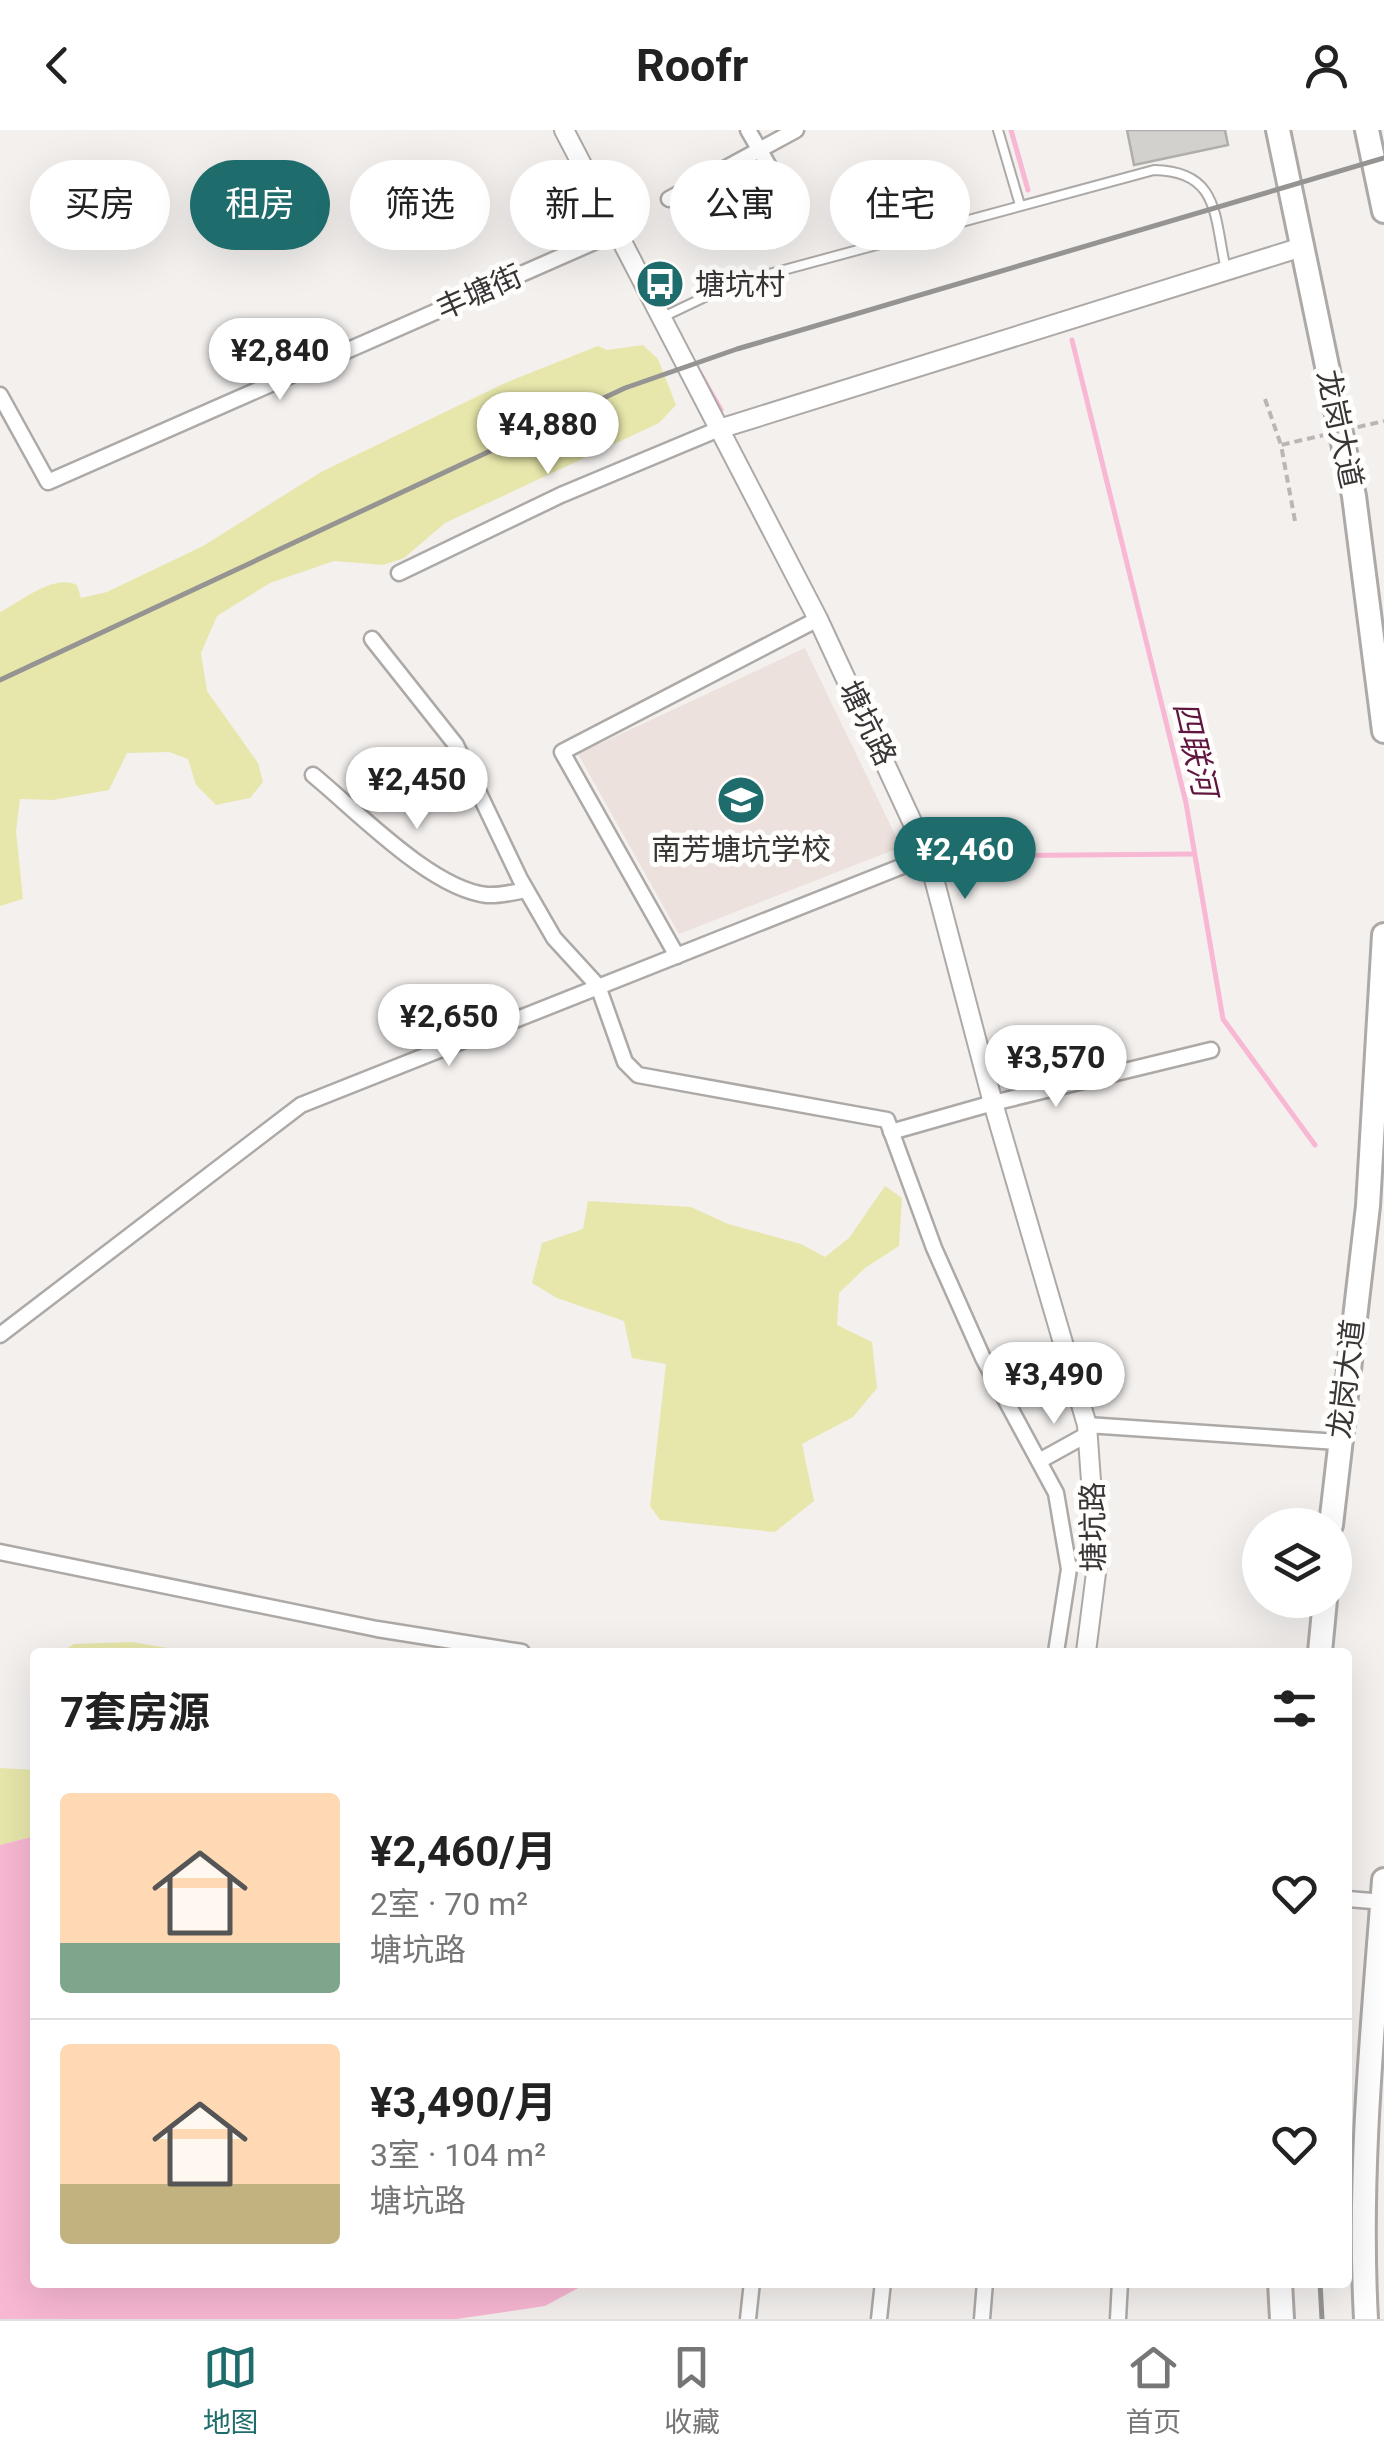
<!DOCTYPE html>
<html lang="zh">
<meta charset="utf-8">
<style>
body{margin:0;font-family:Roboto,"Noto Sans SC",sans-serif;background:#f2f2f2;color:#222;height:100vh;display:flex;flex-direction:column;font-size:38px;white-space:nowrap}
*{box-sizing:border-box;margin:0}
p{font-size:32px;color:#767676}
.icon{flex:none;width:55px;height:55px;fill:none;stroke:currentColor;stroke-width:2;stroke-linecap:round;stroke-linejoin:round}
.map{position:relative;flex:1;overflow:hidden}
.side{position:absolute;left:30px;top:1518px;width:1322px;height:640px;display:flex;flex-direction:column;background:#fff;border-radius:10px;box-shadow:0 10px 40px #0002}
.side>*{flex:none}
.banner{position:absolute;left:30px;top:30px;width:1325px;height:90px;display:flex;gap:20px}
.controls{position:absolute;left:1242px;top:1378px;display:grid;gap:20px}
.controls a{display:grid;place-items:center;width:110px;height:110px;border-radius:50%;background:#fff;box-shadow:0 10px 40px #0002;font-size:50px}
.price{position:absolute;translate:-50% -85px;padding:0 22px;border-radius:35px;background:#fff;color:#222;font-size:32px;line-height:65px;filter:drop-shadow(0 2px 5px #0008)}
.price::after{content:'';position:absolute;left:50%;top:60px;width:30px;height:22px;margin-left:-15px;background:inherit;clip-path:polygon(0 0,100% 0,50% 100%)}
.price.on{background:#1f6c6c;color:#fff}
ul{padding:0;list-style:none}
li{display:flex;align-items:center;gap:30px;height:250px;padding:0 30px}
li+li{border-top:2px solid #e0e0e0}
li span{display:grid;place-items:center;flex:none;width:280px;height:200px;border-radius:10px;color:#555}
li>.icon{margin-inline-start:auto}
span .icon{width:120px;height:120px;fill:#fffc;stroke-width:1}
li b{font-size:42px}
h2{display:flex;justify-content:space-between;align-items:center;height:120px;padding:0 30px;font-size:42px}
.pill{padding:0 35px;border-radius:45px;background:#fff;box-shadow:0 10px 40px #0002;font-size:35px;line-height:90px}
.pill.on{background:#1f6c6c;color:#fff}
header{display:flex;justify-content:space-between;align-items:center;height:130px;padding:0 30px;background:#fff;font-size:45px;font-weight:700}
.tabs{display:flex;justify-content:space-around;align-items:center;height:140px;border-top:2px solid #e0e0e0;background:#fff;font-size:28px;color:#767676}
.tabs a{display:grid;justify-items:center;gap:5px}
.tabs .on{color:#1f6c6c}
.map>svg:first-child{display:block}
.built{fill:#ece1dc}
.green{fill:#e7e7ab}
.water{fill:#f8b7d3}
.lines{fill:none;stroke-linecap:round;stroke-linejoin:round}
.stream{stroke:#f8b7d3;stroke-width:5}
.building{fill:#d3d1ce;stroke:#b0aeab;stroke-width:2.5}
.service-casing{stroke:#ada9a7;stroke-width:12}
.minor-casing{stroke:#ada9a7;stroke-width:19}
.tertiary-casing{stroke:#ada9a7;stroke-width:22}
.trunk-casing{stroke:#ada9a7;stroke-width:28}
.path{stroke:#b9b6b4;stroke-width:4;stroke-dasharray:8 5;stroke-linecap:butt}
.service{stroke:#fff;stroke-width:8}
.minor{stroke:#fff;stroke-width:14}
.tertiary{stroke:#fff;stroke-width:18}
.trunk{stroke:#fff;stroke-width:22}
.rail{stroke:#969493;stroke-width:5}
.path-bridge{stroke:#b9b6b4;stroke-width:4;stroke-dasharray:8 5;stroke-linecap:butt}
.labels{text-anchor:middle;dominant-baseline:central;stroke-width:10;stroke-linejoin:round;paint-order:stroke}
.poi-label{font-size:30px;fill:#373535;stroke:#fffefd;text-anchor:start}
.street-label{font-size:30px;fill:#373535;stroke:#fffefd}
.water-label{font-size:32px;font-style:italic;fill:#5f153e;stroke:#fffefd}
</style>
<header><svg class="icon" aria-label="back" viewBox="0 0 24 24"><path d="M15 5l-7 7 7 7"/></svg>Roofr<svg class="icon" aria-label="person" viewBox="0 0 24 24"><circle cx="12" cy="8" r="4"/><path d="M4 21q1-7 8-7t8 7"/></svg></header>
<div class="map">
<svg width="1384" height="2189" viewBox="0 0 1384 2189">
<rect width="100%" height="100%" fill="#f3f0ee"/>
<path class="built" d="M805,518L901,717L679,804L578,624Z"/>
<g class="green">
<path d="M643,215L658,229L676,275L659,293L445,393L404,428L383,435L334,431L270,453L217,486L201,523L207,561L258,633L263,652L250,668L216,675L196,655L188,629L169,622L127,623L109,660L53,670L20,669L16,701L23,769L0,776V482C20,472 54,443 77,455L81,468L107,462L203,416L321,342L505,253L598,216L607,220Z"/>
<path d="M885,1056L902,1068L899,1116L865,1138L839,1163L837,1195L872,1212L877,1258L853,1287L802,1314L814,1371L775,1402L660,1390L650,1376L666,1234L632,1228L624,1191L557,1168L532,1153L542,1113L583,1099L588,1071L691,1077L728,1094L801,1114L825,1127L849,1108Z"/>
<path d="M132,1512L190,1522H62L74,1514Z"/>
<path d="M0,1638L35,1640V1706L0,1715Z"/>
</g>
<path class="water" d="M35,1706V2152L582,2153L580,2157L545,2176L457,2189H0V1715Z"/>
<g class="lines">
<g class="stream">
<path d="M1011,0L1028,60"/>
<path d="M1072,210L1186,673L1223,889L1315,1015"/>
<path d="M697,238L721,280"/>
<path d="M970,726L1194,724"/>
</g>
</g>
<path class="building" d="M1127,0H1225L1228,15L1134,35Z"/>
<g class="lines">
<g class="service-casing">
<g id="service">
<path d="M998,0L1020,75"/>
<path d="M663,187L732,154L1154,40C1220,41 1214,87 1226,140"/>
</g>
</g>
<g class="minor-casing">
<g id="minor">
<path d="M748,0L788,69"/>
<path d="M669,69L796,0"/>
<path d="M0,265L48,352L617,102"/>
<path d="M399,443L561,365L719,299"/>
<path d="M372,509L456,615L520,749L554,808L598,856L625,932L638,945L887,990L934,1118L983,1228L1056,1363L1069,1439L1056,1522"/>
<path d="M313,645C356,680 431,759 487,765C500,766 514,762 526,760"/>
<path d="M677,826L562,622L818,489"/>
<path d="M891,1002L993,973L1211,920"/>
<path d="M0,1205L301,975L928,726"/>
<path d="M1087,1295L1338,1312"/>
<path d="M1041,1330L1088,1304"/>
<path d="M0,1422L377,1499L522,1522"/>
<path d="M1348,1769L1384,1772"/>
<path d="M748,2189L752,2152"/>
<path d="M879,2189L883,2152"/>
<path d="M982,2189L985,2152"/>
<path d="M1118,2189L1120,2152"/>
</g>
</g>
<g class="tertiary-casing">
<g id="tertiary">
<path d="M564,0L818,489L928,726L993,973L1087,1295L1097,1435L1086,1522"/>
<path d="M719,299L1302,117"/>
</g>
</g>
<g class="trunk-casing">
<g id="trunk">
<path d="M1278,0L1354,366L1384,601"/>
<path d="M1367,0L1384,81"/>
<path d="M1331,1395L1368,1076L1384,805"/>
<path d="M1320,1522L1325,1470"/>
<path d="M1280,2152L1282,2189"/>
<path d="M1366,2189C1358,2042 1373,1897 1384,1750"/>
</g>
</g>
<path class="path" d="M1265,269L1281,315"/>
<use href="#service" class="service"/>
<use href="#minor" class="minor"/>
<use href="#tertiary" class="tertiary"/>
<use href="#trunk" class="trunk"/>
<g class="rail">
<path d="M0,550L625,258L737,219L1384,28"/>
<path d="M1320,2152L1322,2189"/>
</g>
<path class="path-bridge" d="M1295,391L1281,315L1384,291"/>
</g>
<defs>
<g id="bus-disc" transform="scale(2.5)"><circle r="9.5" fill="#1f6c6c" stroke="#fffefd"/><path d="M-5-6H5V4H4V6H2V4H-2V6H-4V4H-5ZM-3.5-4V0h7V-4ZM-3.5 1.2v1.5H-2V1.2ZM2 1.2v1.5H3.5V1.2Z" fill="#fff"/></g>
<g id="school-disc" transform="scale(2.5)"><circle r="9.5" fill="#1f6c6c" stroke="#fffefd"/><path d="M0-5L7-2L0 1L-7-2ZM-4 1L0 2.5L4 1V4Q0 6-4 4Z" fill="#fff"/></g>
</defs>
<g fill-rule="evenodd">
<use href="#bus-disc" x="660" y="154"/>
<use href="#school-disc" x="741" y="670"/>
</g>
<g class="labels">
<g class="poi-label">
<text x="695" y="154">塘坑村</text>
<text x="741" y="719" text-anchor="middle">南芳塘坑学校</text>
</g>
<g class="street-label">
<text transform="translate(479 162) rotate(-24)">丰塘街</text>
<text transform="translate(1340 299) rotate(78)">龙岗大道</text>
<text transform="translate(868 593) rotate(64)">塘坑路</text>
<text transform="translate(1346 1249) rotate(-83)">龙岗大道</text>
<text transform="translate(1093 1397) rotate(-91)">塘坑路</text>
</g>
<g class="water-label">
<text transform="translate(1195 619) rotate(77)">四联河</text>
</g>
</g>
</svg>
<div class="controls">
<a><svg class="icon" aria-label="layers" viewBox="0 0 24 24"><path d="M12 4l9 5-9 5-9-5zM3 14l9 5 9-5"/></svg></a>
</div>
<b class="price" style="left:280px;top:273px">¥2,840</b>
<b class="price" style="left:548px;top:347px">¥4,880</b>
<b class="price" style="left:417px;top:702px">¥2,450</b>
<b class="price on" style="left:965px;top:772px">¥2,460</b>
<b class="price" style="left:449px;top:939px">¥2,650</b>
<b class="price" style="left:1056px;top:980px">¥3,570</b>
<b class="price" style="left:1054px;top:1297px">¥3,490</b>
<div class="banner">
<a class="pill">买房</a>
<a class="pill on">租房</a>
<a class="pill">筛选</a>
<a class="pill">新上</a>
<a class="pill">公寓</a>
<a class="pill">住宅</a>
</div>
<section class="side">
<h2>7套房源<svg class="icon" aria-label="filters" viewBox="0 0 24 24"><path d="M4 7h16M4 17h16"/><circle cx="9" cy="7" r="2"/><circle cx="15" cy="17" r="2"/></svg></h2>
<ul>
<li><span style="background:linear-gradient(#ffd9b3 75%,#7fa58c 0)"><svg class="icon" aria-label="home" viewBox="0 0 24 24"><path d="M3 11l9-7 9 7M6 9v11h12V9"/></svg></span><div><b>¥2,460/月</b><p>2室 · 70 m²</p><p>塘坑路</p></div><svg class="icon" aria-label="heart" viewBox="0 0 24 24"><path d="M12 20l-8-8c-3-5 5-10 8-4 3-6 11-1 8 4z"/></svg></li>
<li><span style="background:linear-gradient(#ffd9b3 70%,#c2b280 0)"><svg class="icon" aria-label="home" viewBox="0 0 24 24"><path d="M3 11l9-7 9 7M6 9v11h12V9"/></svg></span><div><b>¥3,490/月</b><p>3室 · 104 m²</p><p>塘坑路</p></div><svg class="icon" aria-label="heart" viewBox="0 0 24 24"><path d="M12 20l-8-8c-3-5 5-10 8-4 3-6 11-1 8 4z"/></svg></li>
</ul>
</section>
</div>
<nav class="tabs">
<a class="on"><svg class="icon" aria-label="map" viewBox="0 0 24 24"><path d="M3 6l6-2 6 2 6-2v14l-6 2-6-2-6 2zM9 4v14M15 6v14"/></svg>地图</a>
<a><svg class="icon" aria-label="saved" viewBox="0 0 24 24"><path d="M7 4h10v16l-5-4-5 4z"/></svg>收藏</a>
<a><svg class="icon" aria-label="home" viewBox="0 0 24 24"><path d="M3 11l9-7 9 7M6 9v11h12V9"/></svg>首页</a>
</nav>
